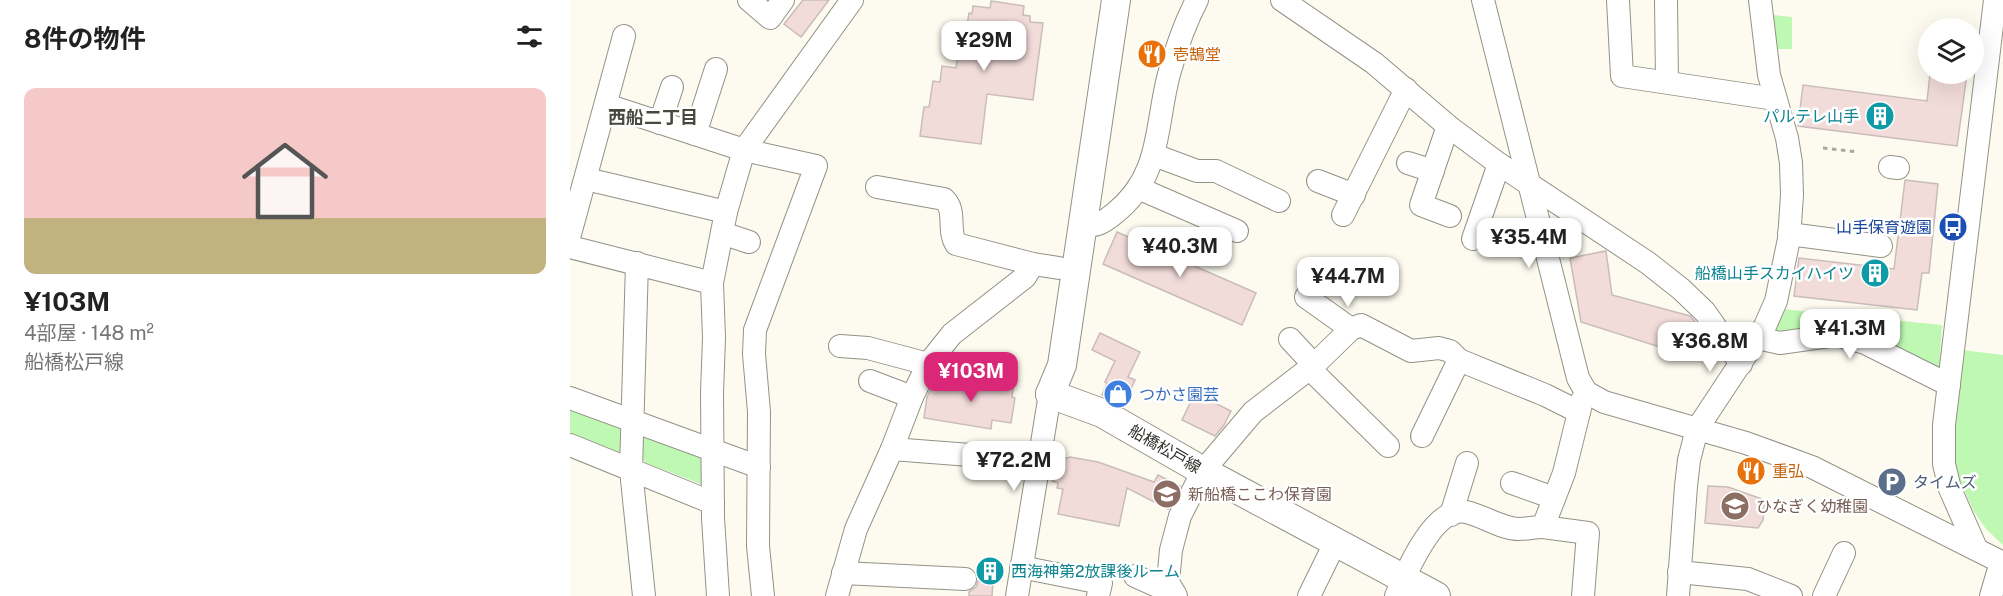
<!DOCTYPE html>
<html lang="ja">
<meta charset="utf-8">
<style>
body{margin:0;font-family:"Public Sans","Noto Sans JP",sans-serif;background:#f2f2f2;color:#222;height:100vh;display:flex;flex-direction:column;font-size:22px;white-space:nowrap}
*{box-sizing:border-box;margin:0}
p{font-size:20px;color:#767676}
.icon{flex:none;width:33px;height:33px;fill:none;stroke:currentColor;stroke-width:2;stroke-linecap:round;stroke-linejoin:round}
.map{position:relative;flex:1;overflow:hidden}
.side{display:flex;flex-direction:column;background:#fff;width:570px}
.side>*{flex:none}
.tools{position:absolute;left:1348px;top:18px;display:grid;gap:12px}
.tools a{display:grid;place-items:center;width:66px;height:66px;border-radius:50%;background:#fff;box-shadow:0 6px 24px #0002;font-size:30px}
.price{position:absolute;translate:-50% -51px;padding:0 14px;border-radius:12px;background:#fff;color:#222;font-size:20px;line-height:39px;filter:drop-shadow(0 2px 3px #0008)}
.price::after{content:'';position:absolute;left:50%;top:36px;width:18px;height:14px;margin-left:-9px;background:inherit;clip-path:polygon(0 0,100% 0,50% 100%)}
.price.selected{background:#db2777;color:#fff}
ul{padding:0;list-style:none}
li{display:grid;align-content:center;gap:12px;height:318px;padding:0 24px}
li span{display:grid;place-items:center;height:186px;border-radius:12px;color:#555}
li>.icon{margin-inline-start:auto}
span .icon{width:108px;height:108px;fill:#fffc;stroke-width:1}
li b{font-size:26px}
h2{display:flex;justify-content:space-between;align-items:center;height:72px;padding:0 24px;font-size:26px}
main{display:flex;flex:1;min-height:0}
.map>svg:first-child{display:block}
.green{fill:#bef8b2}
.building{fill:#f2dcda;stroke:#c9bcba;stroke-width:1.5}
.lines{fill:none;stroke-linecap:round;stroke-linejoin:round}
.minor-casing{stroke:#939287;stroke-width:24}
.major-casing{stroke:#939287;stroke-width:30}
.path{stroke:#aaa89f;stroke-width:3;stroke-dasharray:4.5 4.5;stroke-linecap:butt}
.minor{stroke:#fff;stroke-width:22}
.major{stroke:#fff;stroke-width:28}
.labels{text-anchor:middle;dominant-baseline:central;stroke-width:5;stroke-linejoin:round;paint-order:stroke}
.food-label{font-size:16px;fill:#c56008;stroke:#fff;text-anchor:start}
.culture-label{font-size:16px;fill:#0d838f;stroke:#fff;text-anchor:end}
.transit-label{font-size:16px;fill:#164399;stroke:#fff;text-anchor:end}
.shop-label{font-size:16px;fill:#366cbe;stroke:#fff;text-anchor:start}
.street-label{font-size:16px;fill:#2f2e2a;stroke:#fff}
.service-label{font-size:16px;fill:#4e5e75;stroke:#fff;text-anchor:start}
.education-label{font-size:16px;fill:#785e54;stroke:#fff;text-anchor:start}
.neighbourhood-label{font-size:18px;font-weight:bold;fill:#49483e;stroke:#fff}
</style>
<main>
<section class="side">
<h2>8件の物件<svg class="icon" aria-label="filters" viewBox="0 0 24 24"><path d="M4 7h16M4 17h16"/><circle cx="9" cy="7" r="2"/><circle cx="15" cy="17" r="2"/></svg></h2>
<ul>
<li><span style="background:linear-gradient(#f6c9c9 70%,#c2b280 0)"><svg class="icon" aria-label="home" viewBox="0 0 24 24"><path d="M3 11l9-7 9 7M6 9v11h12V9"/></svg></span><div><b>¥103M</b><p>4部屋 · 148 m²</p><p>船橋松戸線</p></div></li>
</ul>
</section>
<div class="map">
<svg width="1433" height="596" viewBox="0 0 1433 596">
<rect width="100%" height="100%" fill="#fdfbef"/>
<g class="green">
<path d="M1203,15L1222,17V49H1204Z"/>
<path d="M1212,309L1372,325L1369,372L1294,338L1209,337L1203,331Z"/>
<path d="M1392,350L1433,355V545L1416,529L1403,510L1385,470L1381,450Z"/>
<path d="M0,404L56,427L51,454L0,435Z"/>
<path d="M71,433L132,450L137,483L131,484L76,463L70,457Z"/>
</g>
<g class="building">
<path d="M233,0H259L231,37L214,24Z"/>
<path d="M421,1L454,6L453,15L460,16V22L473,23L463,100L417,94L411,144L350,136L354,107H359L363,81L370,82L372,66L386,68L391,30L396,31L399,13L402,14L403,6L420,8Z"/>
<path d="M1360,74H1397L1387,146L1228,126L1233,85L1357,101Z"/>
<path d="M1335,180L1368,184L1359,273H1352L1347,310L1224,296L1229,258L1324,269Z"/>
<path d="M547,232L686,293L672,325L533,264Z"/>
<path d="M1036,251L1042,295L1120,316L1126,323L1122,338L1096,349L1011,322L1000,258Z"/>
<path d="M530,333L570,352L558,377L565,380L553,406L532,395L537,383L535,382L545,361L522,350Z"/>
<path d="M420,378L444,382L442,397L445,398L441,423L422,420L421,429L354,418L357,397L366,379L419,387Z"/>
<path d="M625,393L661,411L654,425L645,436L612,420Z"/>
<path d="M500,457L528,462L584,482L588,475L610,486L598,509L557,488L549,526L488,514L493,489L487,488L488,483L482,481L486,461Z"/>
<path d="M1138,486L1158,487L1195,500L1193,520L1188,528L1135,523Z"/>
<path d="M408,581L423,582L422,596H399V592L406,587Z"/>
</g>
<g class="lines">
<g class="minor-casing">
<g id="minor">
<path d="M179,0L200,18L213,0"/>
<path d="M712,0L804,63L878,126L929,164L1078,263L1111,289L1135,312L1171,364"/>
<path d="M913,0L1008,378L1016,392L1034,402L1176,443L1242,467L1433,563"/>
<path d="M1048,0L1052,76L1205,99"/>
<path d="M1096,0L1097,82"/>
<path d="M36,105L174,150L246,166L185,330L184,354L189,412L188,546L193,596"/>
<path d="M90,123L102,87"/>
<path d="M878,126L851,205L880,216"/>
<path d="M125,134L146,69"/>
<path d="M584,155L627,171H646L709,201"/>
<path d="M838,163L863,171"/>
<path d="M1320,167L1328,168"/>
<path d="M16,179L156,212"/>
<path d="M748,181L784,195"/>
<path d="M307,187L374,199C387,211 377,230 386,244L463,264L489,268"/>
<path d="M568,188L667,231"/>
<path d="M773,215L836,89"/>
<path d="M512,225C527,227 534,222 545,213C592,175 585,127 599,74C606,49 615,23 627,0"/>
<path d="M152,233L179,242"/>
<path d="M0,234L54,36"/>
<path d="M1219,234L1311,246"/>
<path d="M903,239L929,164"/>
<path d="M0,247L142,283"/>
<path d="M67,263L61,470L74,596"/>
<path d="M736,297L781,329"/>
<path d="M1187,338L1210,343L1266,335L1295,343L1379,385"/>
<path d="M720,339L744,365"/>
<path d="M270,346L298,348L358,364"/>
<path d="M739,368L818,446"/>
<path d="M300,381L342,397"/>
<path d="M0,398L189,467"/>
<path d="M852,436L889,360"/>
<path d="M0,445L143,503"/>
<path d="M322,449L426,457"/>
<path d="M942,483L984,498"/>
<path d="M881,515L897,463"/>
<path d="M973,527L1018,533L1013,596"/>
<path d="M1406,548L1380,489L1374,464V425L1425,0"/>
<path d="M451,567L531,583L528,596"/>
<path d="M1109,572L1178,579L1221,596"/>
<path d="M273,573L395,579"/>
<path d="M565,576L603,593"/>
<path d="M148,596L143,518L142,393L144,338L142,283L156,212L174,150L282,0"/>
<path d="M267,596L286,529L322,449L342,397L358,364L382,334L455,277L463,264"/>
<path d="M447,596L480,394"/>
<path d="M606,596L598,582L601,550L610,516L633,471L683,412L744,365L781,329L791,325L841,351L869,348L880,351L889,360L975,395L1009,412"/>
<path d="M739,596L765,543"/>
<path d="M826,596C836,573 864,505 896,512C914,516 932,529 949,529C957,529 965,527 973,527L994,473L1012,400"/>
<path d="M1108,596L1116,486L1119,460L1127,429L1195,326L1206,301L1219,239L1222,195L1221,163L1217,138L1199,75L1190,0"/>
<path d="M1254,596L1274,553"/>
<path d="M1421,596L1431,562"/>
</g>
</g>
<g class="major-casing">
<g id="major">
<path d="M480,394L532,413L633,471L866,596"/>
<path d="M480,394L492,365L546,0"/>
</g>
</g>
<path class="path" d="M1253,148L1288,152"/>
<use href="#minor" class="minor"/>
<use href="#major" class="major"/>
</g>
<defs>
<g id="restaurant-disc" transform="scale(1.5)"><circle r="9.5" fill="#e8710a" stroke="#fff"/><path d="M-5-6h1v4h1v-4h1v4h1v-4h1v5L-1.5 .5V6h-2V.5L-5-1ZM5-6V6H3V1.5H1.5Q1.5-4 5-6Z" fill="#fff"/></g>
<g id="building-disc" transform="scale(1.5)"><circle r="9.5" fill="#0f9aa8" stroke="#fff"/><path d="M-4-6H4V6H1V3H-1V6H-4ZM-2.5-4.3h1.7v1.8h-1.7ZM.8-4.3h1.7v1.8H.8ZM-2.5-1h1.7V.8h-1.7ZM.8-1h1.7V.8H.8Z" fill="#fff"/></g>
<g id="bus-disc" transform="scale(1.5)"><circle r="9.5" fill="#1a4fb4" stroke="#fff"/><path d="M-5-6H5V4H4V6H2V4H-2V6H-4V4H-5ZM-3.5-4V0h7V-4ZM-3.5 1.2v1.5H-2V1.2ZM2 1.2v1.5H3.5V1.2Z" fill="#fff"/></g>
<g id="shop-disc" transform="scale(1.5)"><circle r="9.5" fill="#3f7fe0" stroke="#fff"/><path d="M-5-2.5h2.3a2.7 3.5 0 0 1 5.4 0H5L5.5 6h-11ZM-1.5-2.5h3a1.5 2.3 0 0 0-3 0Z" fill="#fff"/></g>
<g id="parking-disc" transform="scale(1.5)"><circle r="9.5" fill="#5c6f8a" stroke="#fff"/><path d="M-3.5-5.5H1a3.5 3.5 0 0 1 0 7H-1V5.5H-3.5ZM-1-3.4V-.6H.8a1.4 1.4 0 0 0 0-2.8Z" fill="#fff"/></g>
<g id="school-disc" transform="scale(1.5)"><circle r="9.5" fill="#8d6e63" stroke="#fff"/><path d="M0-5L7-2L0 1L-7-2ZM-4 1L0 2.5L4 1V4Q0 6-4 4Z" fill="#fff"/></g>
</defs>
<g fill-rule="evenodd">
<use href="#restaurant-disc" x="582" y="54"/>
<use href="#building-disc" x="1310" y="116"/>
<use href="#bus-disc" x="1383" y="227"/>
<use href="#building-disc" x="1305" y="273"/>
<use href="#shop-disc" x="548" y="394"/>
<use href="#restaurant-disc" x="1181" y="471"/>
<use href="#parking-disc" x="1322" y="482"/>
<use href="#school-disc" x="597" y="494"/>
<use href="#school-disc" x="1165" y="506"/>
<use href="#building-disc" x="420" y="571"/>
</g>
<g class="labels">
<g class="food-label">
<text x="603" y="54">壱鵠堂</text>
<text x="1202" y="471">重弘</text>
</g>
<g class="culture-label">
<text x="1289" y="116">パルテレ山手</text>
<text x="1284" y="273">船橋山手スカイハイツ</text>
<text x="441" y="571" text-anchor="start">西海神第2放課後ルーム</text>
</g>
<g class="transit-label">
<text x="1362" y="227">山手保育遊園</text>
</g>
<g class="shop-label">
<text x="569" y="394">つかさ園芸</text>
</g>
<g class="street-label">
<text transform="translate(595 449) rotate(30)">船橋松戸線</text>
</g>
<g class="service-label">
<text x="1343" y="482">タイムズ</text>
</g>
<g class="education-label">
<text x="618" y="494">新船橋ここわ保育園</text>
<text x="1186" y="506">ひなぎく幼稚園</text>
</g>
<g class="neighbourhood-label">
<text x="83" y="117">西船二丁目</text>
</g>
</g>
</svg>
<div class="tools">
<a><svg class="icon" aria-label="layers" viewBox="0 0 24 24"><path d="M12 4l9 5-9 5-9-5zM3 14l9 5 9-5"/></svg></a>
</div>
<b class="price" style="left:414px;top:72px">¥29M</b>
<b class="price" style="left:959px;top:269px">¥35.4M</b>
<b class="price" style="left:610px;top:278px">¥40.3M</b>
<b class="price" style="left:778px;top:308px">¥44.7M</b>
<b class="price" style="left:1280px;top:360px">¥41.3M</b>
<b class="price" style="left:1140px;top:373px">¥36.8M</b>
<b class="price selected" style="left:401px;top:403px">¥103M</b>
<b class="price" style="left:444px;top:492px">¥72.2M</b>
</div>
</main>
